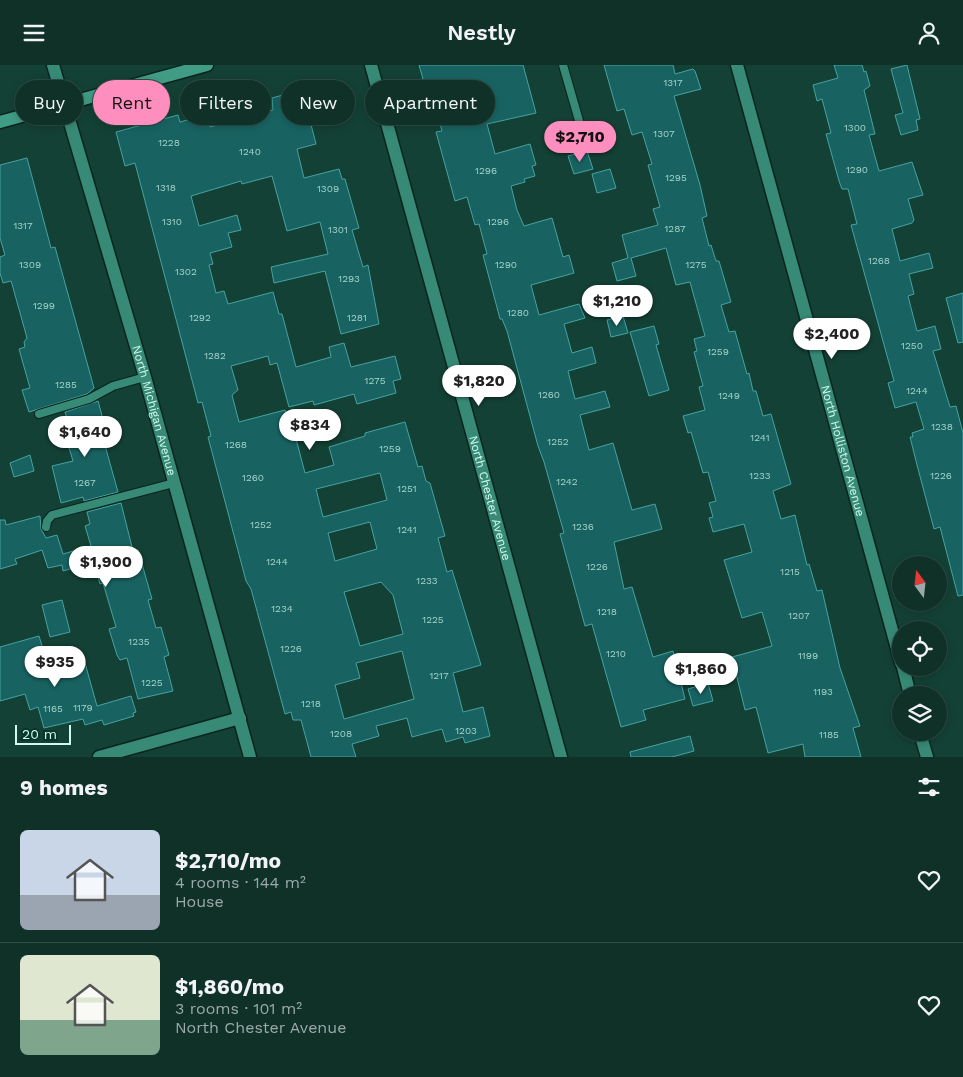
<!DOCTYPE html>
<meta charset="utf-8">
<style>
body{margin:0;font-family:"Work Sans",sans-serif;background:#183930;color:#f1f3f6;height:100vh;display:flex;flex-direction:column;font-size:19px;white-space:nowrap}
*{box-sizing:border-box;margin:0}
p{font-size:16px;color:#9ba9a8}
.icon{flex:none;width:28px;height:28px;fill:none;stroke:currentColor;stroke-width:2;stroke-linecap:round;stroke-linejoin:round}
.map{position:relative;height:692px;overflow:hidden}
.sheet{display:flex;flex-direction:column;background:#0f3128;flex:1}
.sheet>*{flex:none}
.guide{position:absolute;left:15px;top:15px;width:500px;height:45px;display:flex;gap:10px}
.needle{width:32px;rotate:345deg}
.controls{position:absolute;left:892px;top:491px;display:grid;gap:10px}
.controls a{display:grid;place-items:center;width:55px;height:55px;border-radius:50%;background:#0f3128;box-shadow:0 2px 8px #0003,0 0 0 1px #2f4c45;font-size:25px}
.scale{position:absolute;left:15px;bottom:12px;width:56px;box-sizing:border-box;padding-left:5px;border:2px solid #d2f9ed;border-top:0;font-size:14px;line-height:18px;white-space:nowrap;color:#d2f9ed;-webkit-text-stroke:4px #07362b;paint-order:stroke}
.price{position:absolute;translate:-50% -42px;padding:0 11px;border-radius:18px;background:#fff;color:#222;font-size:16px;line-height:32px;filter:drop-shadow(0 1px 2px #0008)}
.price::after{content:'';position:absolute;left:50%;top:30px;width:15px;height:11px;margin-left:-8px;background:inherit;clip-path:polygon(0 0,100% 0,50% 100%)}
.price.active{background:#fd8ebe;color:#111}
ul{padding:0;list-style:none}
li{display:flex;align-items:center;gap:15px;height:125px;padding:0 20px}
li+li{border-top:1px solid #2f4c45}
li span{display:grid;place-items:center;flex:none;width:140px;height:100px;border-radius:8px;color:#555}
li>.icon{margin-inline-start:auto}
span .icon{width:60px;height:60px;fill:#fffc;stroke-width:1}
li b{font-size:21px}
h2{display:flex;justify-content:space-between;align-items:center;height:60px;padding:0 20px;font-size:21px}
.pill{padding:0 18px;border-radius:22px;background:#0f3128;box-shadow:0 2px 8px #0003,0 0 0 1px #2f4c45;font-size:18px;line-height:45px}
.pill.active{background:#fd8ebe;color:#111}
header{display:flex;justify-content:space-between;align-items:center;height:65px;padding:0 20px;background:#0f3128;font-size:22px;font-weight:600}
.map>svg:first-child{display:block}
.building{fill:#186362;stroke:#46a3a1;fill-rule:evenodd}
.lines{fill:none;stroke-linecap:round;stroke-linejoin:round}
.service-casing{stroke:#0a241e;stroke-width:10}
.minor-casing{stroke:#0a241e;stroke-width:15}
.secondary-casing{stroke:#0a241e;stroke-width:15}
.service{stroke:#378b76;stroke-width:8}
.minor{stroke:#378b76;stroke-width:12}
.secondary{stroke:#419c85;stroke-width:12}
.labels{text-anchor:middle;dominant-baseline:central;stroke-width:4;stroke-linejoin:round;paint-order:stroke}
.number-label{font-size:10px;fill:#a4d4ca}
.street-label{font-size:12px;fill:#d2f9ed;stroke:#07362b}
</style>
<header><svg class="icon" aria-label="menu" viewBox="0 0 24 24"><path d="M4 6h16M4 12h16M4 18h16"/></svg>Nestly<svg class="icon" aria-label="person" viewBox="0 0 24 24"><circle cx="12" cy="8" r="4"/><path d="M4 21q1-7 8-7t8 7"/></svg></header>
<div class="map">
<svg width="963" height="692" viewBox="0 0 963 692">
<rect width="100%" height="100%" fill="#144135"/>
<g class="building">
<path d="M419,0H523L536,48L487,59L495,89L530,79L536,100L532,101L535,111L524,114L525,117L511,121L517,145L524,161L552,153L563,192L569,190L574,208L531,220L539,250L579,239L585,253L564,259L572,288L592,282L596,298L568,306L575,334L605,326L610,342L580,350L589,385L613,378L632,445L655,439L662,464L614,477L624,524L632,522L653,592L673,586L685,634L643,645L646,655L621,662L592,559L585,561L560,469L564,468L544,397L538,381L507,266L502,254H500L495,235L483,190L487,189L479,159L475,160L467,132L455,136L436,67L442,66L432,31L428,32Z"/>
<path d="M604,0H673L675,9L693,4L695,6L701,24L674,31L700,120L707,151L702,153L709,181L711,180L716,196H719L731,237L721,240L729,267L735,266L747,309L749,308L753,326H756L763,351L771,349L791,419L773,426L781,454L795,450L807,500L809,499L817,526L822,525L840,603L860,661L853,663L861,692H805L803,679L768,688L756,642L745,645L732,592L772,581L762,547L742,553L724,495L752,487L744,459L713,467L709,453L713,452L709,438L716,436L708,407L703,408L691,367L688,368L683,351L705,345L699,322L703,321L694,287L697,286L694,274L705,271L690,217L676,220L666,183L631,193L636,211L617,216L612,198L628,193L622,170L658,160L653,144L660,142L648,100L652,99L642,67L632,70L624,44L617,46Z"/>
<path d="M834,0H862L864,7L866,6L870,21L864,25L875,69L869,70L879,106L912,97L923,130L908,134L914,155L912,158L892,164L900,196L929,188L933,203L909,209L914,229L908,231L917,266L935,261L941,284L933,286L950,342L956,341L963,368V530L958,531L940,462L934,464L917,400L910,372H913L912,368L924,364L916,337L895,343L888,318L894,316L851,160L857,159L848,124H842L839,116L826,69L831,68L822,34L817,36L813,20L838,13Z"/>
<path d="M907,0L920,54L916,55L918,65L901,70L895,50L903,48L891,4Z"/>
<path d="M301,25L303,29L311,34L306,40L316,79L297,84L304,113L339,104L342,114H345L359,163L352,165L363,202L368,200L379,259L341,269L325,206L274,218L271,202L328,189L320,157L287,166L272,111L242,119L241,116L191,131L199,161L237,150L241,165L228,168L232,182L210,188L213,199L209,200L216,228L224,226L228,239L273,227L279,249H282L296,302L331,292L329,282L344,278L351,302L395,291L401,314L393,316L396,328L357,339L354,329L314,340L313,336L289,342L277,298L270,300L268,291L231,301L238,325L232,330L239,357L285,345L292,371L295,370L305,408L334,400L329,382L365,371V368L405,357L418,402L422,401L426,416L430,418L445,471L438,473L447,507L452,505L481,600L453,608L463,647L483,642L490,671L465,678L463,672L446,677L442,664L412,672L407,653L376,661L379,671L352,679L356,692H311L301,655H293L291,647L285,649L251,524L246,516L208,372L211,371L202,337L198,338L135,98L125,101L116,67L178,50L180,57L205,50L210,62L273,45L272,33ZM380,408L387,435L323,452L316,424ZM370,457L377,484L335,496L328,468ZM381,517L393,530L403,569L360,581L344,527ZM402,586L414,634L344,654L335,620L360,613L356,598Z"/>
<path d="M587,86L593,104L574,109L568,91Z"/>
<path d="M27,93L51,183L55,182L94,323L87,329L29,347L22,325L30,323L19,284L25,282L24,277L27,273L12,219L11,216L3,218L0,208V192L5,190L0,173V100Z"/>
<path d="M610,104L616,123L597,128L592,109Z"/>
<path d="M963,228V277L958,278L946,233Z"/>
<path d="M623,251L628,268L611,272L607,255Z"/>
<path d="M654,261L659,279L656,280L669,325L649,331L630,267Z"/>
<path d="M98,336L104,358L99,359L118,427L84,436L83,432L61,438L52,401L73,396L66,373L72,371L65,347Z"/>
<path d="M30,390L34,406L14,412L10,398Z"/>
<path d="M121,438L133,486L138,485L152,534L148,535L156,563L161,562L169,590L164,592L173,626L138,634L127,593L120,595L117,590L109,564L116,562L103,518L100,519L94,497L63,506L62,500L48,503L42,485L15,494L17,499L0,504V455H5L6,460L40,451L41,464L46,473L57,470L63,489L91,481L85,461L90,459L87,447Z"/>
<path d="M62,535L70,567L50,572L42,540Z"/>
<path d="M39,571L50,607L85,598L97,641L131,631L136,647L133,648L134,651L104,660L102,655L85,660L83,654L44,663L38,642L30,645L25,629L0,636V582Z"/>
<path d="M708,618L713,636L693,641L688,624Z"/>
<path d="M690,671L694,686L672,692H631L630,687Z"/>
</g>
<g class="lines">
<g class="service-casing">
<g id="service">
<path d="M563,0L582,66"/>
<path d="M39,349L89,334L113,321L145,312"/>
<path d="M46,462L47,456L52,450L174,418"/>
</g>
</g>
<g class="minor-casing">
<g id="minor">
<path id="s1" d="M53,0L145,312L250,692"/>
<path id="s2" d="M371,0L561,692"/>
<path id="s3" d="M737,0L901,598"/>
<path d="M903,602L910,630"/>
<path d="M920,668L927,692"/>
<path d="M99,692L240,653"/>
</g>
</g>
<g class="secondary-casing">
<path id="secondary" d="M0,57L207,0"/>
</g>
<use href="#service" class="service"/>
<use href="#minor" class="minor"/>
<use href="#secondary" class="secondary"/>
</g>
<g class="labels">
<g class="number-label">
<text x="673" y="17">1317</text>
<text x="855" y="62">1300</text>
<text x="664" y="68">1307</text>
<text x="169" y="77">1228</text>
<text x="250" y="86">1240</text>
<text x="857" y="104">1290</text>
<text x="486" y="105">1296</text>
<text x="676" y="112">1295</text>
<text x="166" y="122">1318</text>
<text x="328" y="123">1309</text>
<text x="172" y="156">1310</text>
<text x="498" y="156">1296</text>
<text x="23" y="160">1317</text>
<text x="675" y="163">1287</text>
<text x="338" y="164">1301</text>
<text x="879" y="195">1268</text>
<text x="30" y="199">1309</text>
<text x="506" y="199">1290</text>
<text x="696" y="199">1275</text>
<text x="186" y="206">1302</text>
<text x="349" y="213">1293</text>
<text x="44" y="240">1299</text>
<text x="518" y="247">1280</text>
<text x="200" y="252">1292</text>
<text x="357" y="252">1281</text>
<text x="912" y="280">1250</text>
<text x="718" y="286">1259</text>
<text x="215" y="290">1282</text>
<text x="375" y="315">1275</text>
<text x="66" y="319">1285</text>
<text x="917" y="325">1244</text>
<text x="549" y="329">1260</text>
<text x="729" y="330">1249</text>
<text x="942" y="361">1238</text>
<text x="760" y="372">1241</text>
<text x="558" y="376">1252</text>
<text x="236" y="379">1268</text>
<text x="390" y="383">1259</text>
<text x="760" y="410">1233</text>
<text x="941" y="410">1226</text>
<text x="253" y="412">1260</text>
<text x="567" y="416">1242</text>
<text x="85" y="417">1267</text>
<text x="407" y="423">1251</text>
<text x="261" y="459">1252</text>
<text x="583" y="461">1236</text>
<text x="407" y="464">1241</text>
<text x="277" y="496">1244</text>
<text x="597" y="501">1226</text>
<text x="790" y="506">1215</text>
<text x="427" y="515">1233</text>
<text x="282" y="543">1234</text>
<text x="607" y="546">1218</text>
<text x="799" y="550">1207</text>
<text x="433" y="554">1225</text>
<text x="139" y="576">1235</text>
<text x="291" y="583">1226</text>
<text x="616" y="588">1210</text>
<text x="808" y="590">1199</text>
<text x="439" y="610">1217</text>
<text x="152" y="617">1225</text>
<text x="823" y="626">1193</text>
<text x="311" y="638">1218</text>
<text x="83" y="642">1179</text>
<text x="53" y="643">1165</text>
<text x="466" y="665">1203</text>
<text x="341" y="668">1208</text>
<text x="829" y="669">1185</text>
</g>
<g class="street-label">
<text stroke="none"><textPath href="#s1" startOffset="360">North Michigan Avenue</textPath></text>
<text stroke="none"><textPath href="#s3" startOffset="400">North Holliston Avenue</textPath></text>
<text stroke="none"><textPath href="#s2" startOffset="449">North Chester Avenue</textPath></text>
</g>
</g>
</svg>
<div class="controls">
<a><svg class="needle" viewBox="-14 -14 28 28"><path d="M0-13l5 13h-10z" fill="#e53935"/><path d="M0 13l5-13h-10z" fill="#9ba9a8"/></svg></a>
<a><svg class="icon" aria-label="locate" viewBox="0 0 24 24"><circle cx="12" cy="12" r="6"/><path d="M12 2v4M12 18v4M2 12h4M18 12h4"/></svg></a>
<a><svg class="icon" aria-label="layers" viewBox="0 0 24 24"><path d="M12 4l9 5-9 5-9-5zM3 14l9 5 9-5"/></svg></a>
</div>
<div class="scale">20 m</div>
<b class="price active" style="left:580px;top:98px">$2,710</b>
<b class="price" style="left:617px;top:262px">$1,210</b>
<b class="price" style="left:832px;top:295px">$2,400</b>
<b class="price" style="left:479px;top:342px">$1,820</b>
<b class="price" style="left:310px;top:386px">$834</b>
<b class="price" style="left:85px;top:393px">$1,640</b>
<b class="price" style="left:106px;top:523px">$1,900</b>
<b class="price" style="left:55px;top:623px">$935</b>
<b class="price" style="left:701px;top:630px">$1,860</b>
<div class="guide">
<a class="pill">Buy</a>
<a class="pill active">Rent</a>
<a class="pill">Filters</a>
<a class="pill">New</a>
<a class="pill">Apartment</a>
</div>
</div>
<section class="sheet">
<h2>9 homes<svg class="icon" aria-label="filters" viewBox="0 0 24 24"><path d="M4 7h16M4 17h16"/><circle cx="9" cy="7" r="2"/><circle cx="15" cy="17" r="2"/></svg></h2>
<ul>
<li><span style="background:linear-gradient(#c9d6e8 65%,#9aa5b1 0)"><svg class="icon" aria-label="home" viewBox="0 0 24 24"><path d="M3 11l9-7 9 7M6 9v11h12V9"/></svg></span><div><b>$2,710/mo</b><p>4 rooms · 144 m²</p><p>House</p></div><svg class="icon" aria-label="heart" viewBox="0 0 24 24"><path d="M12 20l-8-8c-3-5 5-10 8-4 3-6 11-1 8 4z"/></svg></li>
<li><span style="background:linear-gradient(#dfe7d0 65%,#7fa58c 0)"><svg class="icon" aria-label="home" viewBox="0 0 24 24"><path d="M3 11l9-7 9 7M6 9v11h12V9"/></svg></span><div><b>$1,860/mo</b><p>3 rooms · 101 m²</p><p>North Chester Avenue</p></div><svg class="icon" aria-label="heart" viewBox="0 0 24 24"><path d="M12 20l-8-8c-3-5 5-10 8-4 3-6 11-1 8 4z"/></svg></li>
</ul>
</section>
